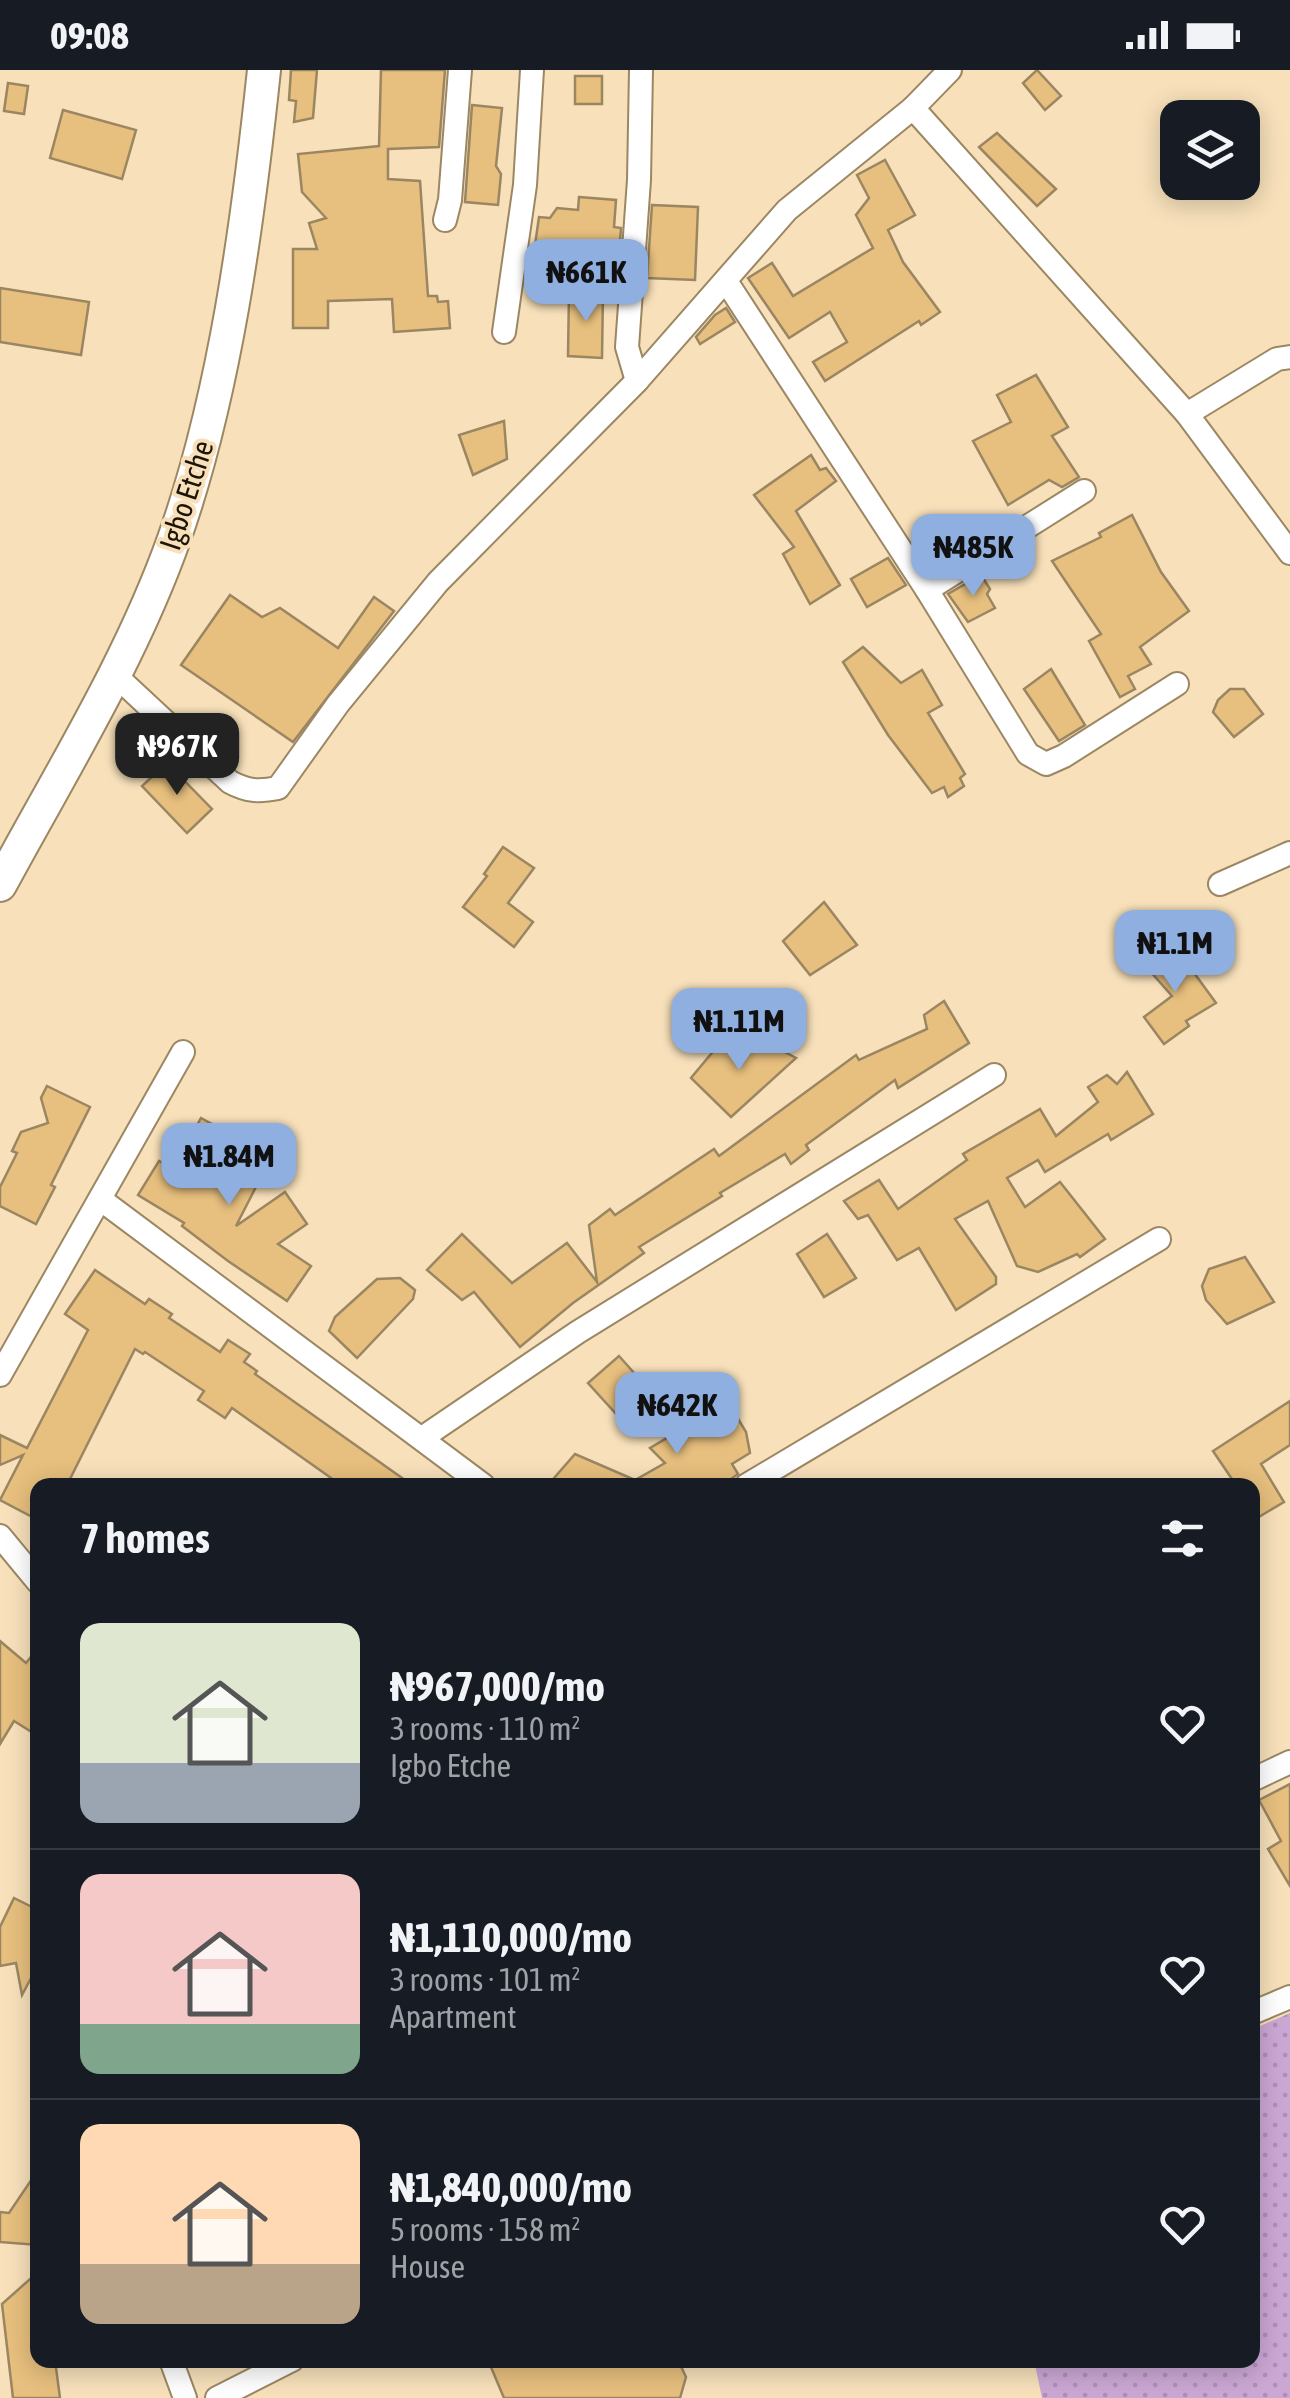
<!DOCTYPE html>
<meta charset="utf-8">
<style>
body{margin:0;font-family:"Asap Condensed",sans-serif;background:#242831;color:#f1f3f6;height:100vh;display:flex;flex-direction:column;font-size:38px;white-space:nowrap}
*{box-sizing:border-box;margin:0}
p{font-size:32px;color:#9ea1a6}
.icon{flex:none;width:55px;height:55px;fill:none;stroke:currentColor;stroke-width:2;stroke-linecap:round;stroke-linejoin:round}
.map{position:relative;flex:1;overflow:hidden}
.panel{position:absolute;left:30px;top:1408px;width:1230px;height:890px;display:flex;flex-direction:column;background:#171b24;border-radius:20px;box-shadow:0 5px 25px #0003}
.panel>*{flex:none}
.tools{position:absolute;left:1160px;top:30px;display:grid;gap:20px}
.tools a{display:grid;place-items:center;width:100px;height:100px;border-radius:20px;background:#171b24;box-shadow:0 5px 25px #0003;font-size:50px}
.price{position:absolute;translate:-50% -85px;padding:0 22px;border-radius:20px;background:#8eafe0;color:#111;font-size:32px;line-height:65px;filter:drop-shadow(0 2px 5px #0008)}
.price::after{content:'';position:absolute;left:50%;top:60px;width:30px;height:22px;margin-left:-15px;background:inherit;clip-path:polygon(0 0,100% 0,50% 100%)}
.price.active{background:#222;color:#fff}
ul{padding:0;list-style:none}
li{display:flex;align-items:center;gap:30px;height:250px;padding:0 50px}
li+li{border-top:2px solid #363941}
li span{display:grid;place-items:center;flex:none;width:280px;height:200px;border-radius:20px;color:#555}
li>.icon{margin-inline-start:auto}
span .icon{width:120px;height:120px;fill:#fffc;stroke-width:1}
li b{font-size:42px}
h2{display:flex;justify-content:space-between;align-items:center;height:120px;padding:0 50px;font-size:42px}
.status{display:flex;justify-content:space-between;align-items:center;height:70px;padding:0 50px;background:#171b24;direction:ltr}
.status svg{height:28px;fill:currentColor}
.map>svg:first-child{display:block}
.grass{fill:url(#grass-dots)}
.building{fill:#e7bf7e;stroke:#9b8662;stroke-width:2.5}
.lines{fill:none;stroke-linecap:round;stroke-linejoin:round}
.street-casing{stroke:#9c8763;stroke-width:26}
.secondary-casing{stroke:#9c8763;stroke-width:36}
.street{stroke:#fff;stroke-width:22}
.secondary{stroke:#fff;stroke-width:32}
.labels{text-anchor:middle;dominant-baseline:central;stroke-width:8;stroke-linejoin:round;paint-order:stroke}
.street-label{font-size:30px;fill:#1c1407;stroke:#f7e0ba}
</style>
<div class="status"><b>09:08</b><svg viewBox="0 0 49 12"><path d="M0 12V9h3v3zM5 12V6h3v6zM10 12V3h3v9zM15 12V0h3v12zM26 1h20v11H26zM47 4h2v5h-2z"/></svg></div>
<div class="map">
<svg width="1290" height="2328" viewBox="0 0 1290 2328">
<defs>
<pattern id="grass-dots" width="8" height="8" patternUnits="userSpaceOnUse" patternTransform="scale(2.5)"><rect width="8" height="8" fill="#cba7d4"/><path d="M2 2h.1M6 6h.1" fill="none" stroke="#ae8fb4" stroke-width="1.8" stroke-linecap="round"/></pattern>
</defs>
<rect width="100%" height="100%" fill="#f7e0ba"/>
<path class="grass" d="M1290,1943V2328H1042L1034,2290H1252L1253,1959Z"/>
<g class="building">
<path d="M291,0H317L313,48L294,52L296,31L289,30Z"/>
<path d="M381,0H445L439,77L388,79V109L420,111L428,226H437L438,232L448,231L450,258L394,262L392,229L328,231V258H293V179H317L309,153L326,148L302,122L298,84L379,76Z"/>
<path d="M1037,0L1061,26L1045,40L1023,13Z"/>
<rect x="575" y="6" width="27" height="28"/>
<path d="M8,13L28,16L24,44L4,41Z"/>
<path d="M472,35L502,38L496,96L501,104L498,135L465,132Z"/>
<path d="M63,40L136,60L122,109L50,88Z"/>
<path d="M997,63L1056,119L1037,136L979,77Z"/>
<path d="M885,90L915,145L888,160L903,192L940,242L921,255L919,251L825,311L813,292L847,272L830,242L789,268L748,208L772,193L793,226L873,178L856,145L869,128L857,105Z"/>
<path d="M579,127L616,130L614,157L621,158L619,183L567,178L566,186L534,182L539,147L550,148L557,138L578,140Z"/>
<path d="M652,135L698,137L695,210L647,208Z"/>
<path d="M0,218L89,232L81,285L0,272Z"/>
<path d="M569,221L603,222L602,288L568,286Z"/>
<path d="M726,238L735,252L700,274L696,267L715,245Z"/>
<path d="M1036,305L1068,357L1052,366L1079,407L1062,417L1049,410L1008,435L973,371L1011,352L997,325Z"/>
<path d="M504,351L507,389L473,405L459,365Z"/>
<path d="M811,385L820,400L826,398L836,411L796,441L840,515L810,534L783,484L794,477L754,425Z"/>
<path d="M1132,445L1161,502L1189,541L1140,577L1151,594L1128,606L1135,619L1120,627L1089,571L1101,564L1052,491L1101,467L1099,463Z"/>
<path d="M888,488L906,515L867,537L851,509Z"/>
<path d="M981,505L990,519L987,524L995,538L968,552L948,524Z"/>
<path d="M230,525L262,547L280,538L338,578L374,527L394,541L293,672L181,595Z"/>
<path d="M863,577L901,613L922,600L942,635L928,643L965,704L960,708L964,716L948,727L944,717L932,723L888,665L843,592Z"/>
<path d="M1051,599L1085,655L1059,671L1024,619Z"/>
<path d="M1230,619H1244L1263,644L1234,667L1213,642L1218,630Z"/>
<path d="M167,693L212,739L187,763L142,716Z"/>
<path d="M503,777L534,798L508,833L533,852L514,877L463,837L487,806L484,804Z"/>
<path d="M824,832L857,875L810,905L783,871Z"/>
<path d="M1155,877L1189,896L1216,933L1186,951L1189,956L1164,974L1144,947L1172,926L1142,892Z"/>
<path d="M944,931L969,973L898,1018L895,1010L806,1075L809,1080L791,1094L785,1084L720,1123L722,1126L639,1177L644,1183L573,1233L520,1277L474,1222L462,1230L427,1200L462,1164L512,1213L567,1173L597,1212L589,1155L610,1139L615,1145L714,1079L719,1086L856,985L859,990L927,959L924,945Z"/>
<path d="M726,966L747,983L768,973L796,988L731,1047L691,1008Z"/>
<path d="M1127,1002L1153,1044L1111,1070L1108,1064L1045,1102L1038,1090L1007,1108L1025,1137L1060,1112L1105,1169L1080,1187L1077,1184L1038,1202L1017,1196L988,1131L955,1149L996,1207V1214L956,1240L919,1178L897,1190L868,1145L858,1149L844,1131L879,1110L898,1139L967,1090L963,1084L1040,1039L1056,1066L1098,1032L1088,1017L1107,1005L1117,1014Z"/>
<path d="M47,1016L90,1037L51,1115L55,1117L36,1154L0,1136V1117L17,1083L12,1081L21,1062L48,1053L41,1028Z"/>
<path d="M201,1048L247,1073L239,1087L264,1101L236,1156L285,1122L307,1154L278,1174L311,1196L287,1231L228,1191L182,1156L184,1153L138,1125L159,1091L173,1099Z"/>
<path d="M827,1164L856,1208L824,1227L797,1184Z"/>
<path d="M1245,1187L1274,1232L1227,1254L1206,1230L1202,1216L1209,1199Z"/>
<path d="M95,1200L145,1234L149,1229L172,1244L169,1248L220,1282L228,1270L250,1284L244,1292L257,1301L255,1304L412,1415H341L232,1338L225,1348L198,1330L204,1321L145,1282L143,1284L135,1279L67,1415H38V1450L0,1430L23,1385L0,1395V1365L27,1378L88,1260L65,1244Z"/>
<path d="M400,1208L415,1220L413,1229L357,1288L329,1261L335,1247L377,1209Z"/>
<path d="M619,1286L643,1313L638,1316L647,1326L628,1357L588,1313Z"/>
<path d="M1290,1331V1375L1261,1394L1284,1432L1252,1451V1415H1236L1213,1381Z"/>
<path d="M728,1332L746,1362L750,1383L732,1394L738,1404L723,1415H548L575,1384L635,1410L665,1393L650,1378Z"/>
<path d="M0,1571L26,1593L38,1578V1666L14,1651L0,1674Z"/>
<path d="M1290,1714V1816L1268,1779L1281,1771L1259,1730Z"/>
<path d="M14,1828L38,1840V1895L22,1925L16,1893L0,1896V1857Z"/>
<path d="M38,2100V2175L0,2172V2142L9,2143Z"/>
<path d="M38,2202V2290H55L60,2328H13L2,2234Z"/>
<path d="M488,2290H678L686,2307L680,2328H504Z"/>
</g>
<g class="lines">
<g class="street-casing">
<g id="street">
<path d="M913,38L1187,344L1290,483"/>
<path d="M445,150L450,130L460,0"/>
<path d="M726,211L927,520L1028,684L1046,694L1064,686L1177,614"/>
<path d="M504,262L525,115L532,0"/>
<path d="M637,311L627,277L639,110L641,0"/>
<path d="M1187,344L1277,289L1290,287"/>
<path d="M927,520L1084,421"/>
<path d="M114,604L230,712C247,721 258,722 278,718L338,634L438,512L637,311L787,140L913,38L950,0"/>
<path d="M1220,814L1290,783"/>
<path d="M100,1129L483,1415"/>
<path d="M0,1305L183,982"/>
<path d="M422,1368L578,1262L994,1005"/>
<path d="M747,1415L1159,1169"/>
<path d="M0,1466L38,1512"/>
<path d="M1252,1710L1290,1692"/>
<path d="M1252,1943L1290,1927"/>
<path d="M171,2290L185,2328"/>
<path d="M217,2328L292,2290"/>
</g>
</g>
<g class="secondary-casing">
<path id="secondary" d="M0,815C61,702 131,590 174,469C225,325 248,152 264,0"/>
</g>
<use href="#street" class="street"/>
<use href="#secondary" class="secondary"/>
</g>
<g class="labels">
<g class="street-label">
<text transform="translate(186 425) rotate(-72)">Igbo Etche</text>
</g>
</g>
</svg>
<div class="tools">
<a><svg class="icon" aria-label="layers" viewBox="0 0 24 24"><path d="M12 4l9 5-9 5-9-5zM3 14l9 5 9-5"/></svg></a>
</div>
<b class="price" style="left:586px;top:254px">₦661K</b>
<b class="price" style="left:973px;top:529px">₦485K</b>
<b class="price active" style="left:177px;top:728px">₦967K</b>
<b class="price" style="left:1175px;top:925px">₦1.1M</b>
<b class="price" style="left:739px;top:1003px">₦1.11M</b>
<b class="price" style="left:229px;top:1138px">₦1.84M</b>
<b class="price" style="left:677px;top:1387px">₦642K</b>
<section class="panel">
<h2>7 homes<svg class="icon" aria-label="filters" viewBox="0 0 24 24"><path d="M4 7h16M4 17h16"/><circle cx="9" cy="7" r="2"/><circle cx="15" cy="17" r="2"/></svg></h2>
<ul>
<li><span style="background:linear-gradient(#dfe7d0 70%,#9aa5b1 0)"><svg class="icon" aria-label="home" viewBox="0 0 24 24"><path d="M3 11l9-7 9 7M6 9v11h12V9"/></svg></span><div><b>₦967,000/mo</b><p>3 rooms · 110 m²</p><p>Igbo Etche</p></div><svg class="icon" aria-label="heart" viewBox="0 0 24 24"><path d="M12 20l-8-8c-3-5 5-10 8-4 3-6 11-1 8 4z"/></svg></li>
<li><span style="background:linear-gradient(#f6c9c9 75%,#7fa58c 0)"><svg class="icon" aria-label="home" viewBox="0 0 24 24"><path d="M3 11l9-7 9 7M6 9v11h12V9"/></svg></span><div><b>₦1,110,000/mo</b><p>3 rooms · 101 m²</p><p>Apartment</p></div><svg class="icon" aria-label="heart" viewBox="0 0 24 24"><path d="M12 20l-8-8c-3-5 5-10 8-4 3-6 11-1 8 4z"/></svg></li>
<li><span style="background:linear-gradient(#ffd9b3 70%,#b9a48a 0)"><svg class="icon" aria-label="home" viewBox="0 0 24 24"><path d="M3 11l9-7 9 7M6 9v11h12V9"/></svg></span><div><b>₦1,840,000/mo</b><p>5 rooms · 158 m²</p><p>House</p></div><svg class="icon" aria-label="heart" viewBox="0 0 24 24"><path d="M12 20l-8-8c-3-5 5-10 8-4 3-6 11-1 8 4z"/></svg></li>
</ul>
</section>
</div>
